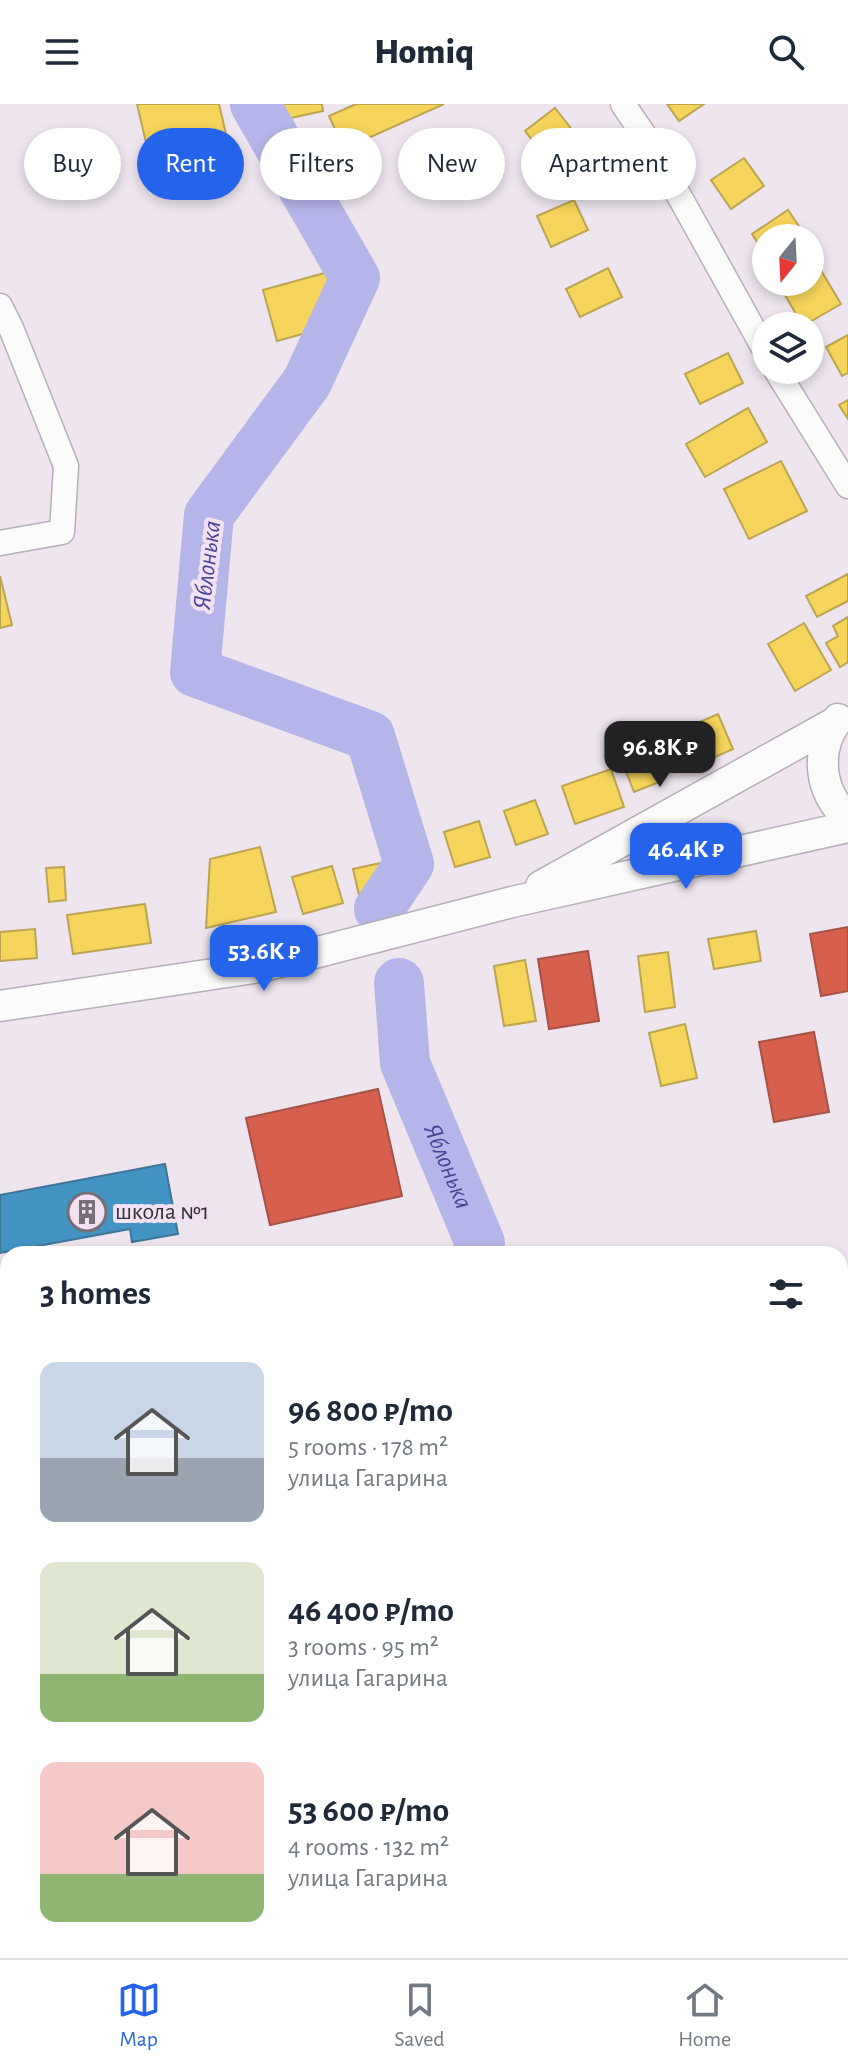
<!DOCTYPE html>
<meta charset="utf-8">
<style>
body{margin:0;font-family:"Alegreya Sans",sans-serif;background:#f6f6f7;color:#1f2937;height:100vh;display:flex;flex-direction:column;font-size:30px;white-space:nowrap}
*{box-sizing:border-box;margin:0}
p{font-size:26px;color:#747a83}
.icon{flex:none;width:44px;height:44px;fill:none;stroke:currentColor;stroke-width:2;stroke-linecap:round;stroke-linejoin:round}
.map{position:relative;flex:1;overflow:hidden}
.drawer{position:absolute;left:0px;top:1142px;width:848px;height:712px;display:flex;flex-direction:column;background:#fff;border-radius:24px 24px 0 0;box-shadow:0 4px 12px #0003}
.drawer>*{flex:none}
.top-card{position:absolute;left:24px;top:24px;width:800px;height:72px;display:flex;gap:16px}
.needle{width:52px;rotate:198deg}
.fabs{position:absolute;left:752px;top:120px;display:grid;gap:16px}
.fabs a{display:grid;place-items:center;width:72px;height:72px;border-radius:50%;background:#fff;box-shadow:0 4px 12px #0003;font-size:40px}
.price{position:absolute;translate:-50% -68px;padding:0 18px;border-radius:16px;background:#2563eb;color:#fff;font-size:26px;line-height:52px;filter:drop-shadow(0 2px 4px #0008)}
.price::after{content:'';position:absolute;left:50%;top:48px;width:24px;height:18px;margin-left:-12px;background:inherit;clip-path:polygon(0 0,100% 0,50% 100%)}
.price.on{background:#222;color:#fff}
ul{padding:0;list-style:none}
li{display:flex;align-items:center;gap:24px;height:200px;padding:0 40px}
li span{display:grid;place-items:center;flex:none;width:224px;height:160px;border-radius:16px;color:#555}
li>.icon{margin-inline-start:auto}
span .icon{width:96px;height:96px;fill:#fffc;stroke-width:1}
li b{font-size:34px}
h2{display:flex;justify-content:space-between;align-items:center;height:96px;padding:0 40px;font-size:34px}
.chip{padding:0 28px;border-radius:36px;background:#fff;box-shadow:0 4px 12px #0003;font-size:28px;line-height:72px}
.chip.on{background:#2563eb;color:#fff}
header{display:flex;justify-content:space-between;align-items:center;height:104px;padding:0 40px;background:#fff;font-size:36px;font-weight:800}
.menu{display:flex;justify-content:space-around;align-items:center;height:112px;border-top:2px solid #e0e1e3;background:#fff;font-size:22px;color:#747a83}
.menu a{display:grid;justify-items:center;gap:4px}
.menu .on{color:#2563eb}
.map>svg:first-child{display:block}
.homes{fill:#f6d55c;stroke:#bca451;stroke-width:2}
.shops{fill:#d6604d;stroke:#a65246;stroke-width:2}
.schools{fill:#4393c3;stroke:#3f7599;stroke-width:2}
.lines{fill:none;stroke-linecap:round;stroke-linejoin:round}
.river{stroke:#b6b5e9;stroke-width:50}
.minor-casing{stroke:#b5afb6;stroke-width:27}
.tertiary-casing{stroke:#b5afb6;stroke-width:33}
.minor{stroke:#fcfbfc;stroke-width:24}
.tertiary{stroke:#fcfbfc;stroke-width:30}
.labels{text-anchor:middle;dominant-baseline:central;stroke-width:8;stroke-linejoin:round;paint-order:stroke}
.poi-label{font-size:24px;fill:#363037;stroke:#f1e1f2;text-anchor:start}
.water-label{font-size:26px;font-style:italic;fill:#494396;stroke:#f1e1f2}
</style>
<header><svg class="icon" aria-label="menu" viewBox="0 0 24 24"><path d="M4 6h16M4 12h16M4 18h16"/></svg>Homiq<svg class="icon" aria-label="search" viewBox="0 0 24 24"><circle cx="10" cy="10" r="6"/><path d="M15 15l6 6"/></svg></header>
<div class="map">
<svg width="848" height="1854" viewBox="0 0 848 1854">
<rect width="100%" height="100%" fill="#eee5ee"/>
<g class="homes">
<path d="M137,0H219L230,47L152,64Z"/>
<path d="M274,0H322L323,7L277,17Z"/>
<path d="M356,0H444L344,45L329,12Z"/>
<path d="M667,0H704L679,17Z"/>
<path d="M555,4L577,32L547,55L525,27Z"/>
<path d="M744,54L764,82L731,105L711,76Z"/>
<path d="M574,96L588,126L551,143L537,112Z"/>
<path d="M788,106L807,134H766V151L752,130Z"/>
<path d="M608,164L622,193L580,213L566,185Z"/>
<path d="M339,165L353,216L277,237L263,186Z"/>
<path d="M822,168L841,200L803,222L785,191L807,178H810V176Z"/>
<path d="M848,231V269L842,272L826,243Z"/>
<path d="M728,249L743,279L700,300L685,270Z"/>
<path d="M848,296V315L839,301Z"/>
<path d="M748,304L767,338L705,373L686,340Z"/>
<path d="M781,357L807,407L749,435L724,385Z"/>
<path d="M848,470V497L817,513L806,492Z"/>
<path d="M0,472L12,521L0,524Z"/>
<path d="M848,513V558L840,563L826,539L838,532L833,522Z"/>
<path d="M804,519L831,566L795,587L768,540Z"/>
<path d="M718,610L733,645L695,662L679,627Z"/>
<path d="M648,641L662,677L634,688L620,652Z"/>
<path d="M611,665L624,703L575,720L562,682Z"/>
<path d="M535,696L548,730L516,741L504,707Z"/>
<path d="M479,717L490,753L455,763L444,728Z"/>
<path d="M260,743L276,808L206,824L210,755Z"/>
<path d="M385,758L391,783L359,791L353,765Z"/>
<path d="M332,762L343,799L303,810L292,773Z"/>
<path d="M64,763L66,796L49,798L46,764Z"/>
<path d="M145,800L151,839L73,850L67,811Z"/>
<path d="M35,825L37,854L0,857V828Z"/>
<path d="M756,827L761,857L714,865L708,835Z"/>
<path d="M668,848L675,903L645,908L638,852Z"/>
<path d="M525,856L536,917L504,922L494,862Z"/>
<path d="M685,920L697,974L661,982L649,929Z"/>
<path d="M848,1289V1326H847L840,1301V1292Z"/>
<path d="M848,1610V1647L840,1648V1611Z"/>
<path d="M8,1690V1726L0,1712V1694Z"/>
<rect x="840" y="1702" width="8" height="37"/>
<path d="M8,1841V1846H20L26,1854H0V1846Z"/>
<path d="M50,1846H113L117,1854H54Z"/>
</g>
<g class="shops">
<path d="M848,823V887L821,892L810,830Z"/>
<path d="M588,847L599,917L549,925L538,855Z"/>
<path d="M814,928L829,1008L774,1018L759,938Z"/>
<path d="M378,985L402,1092L270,1121L246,1014Z"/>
</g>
<path class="schools" d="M165,1060L178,1130L132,1138L130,1125L0,1149V1091Z"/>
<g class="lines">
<g class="river">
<path d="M255,0L355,174L307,278L209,411L195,568L370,632L409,760L379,805"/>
<path id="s1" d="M399,879L405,959L480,1139L478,1150"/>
<path d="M0,1564L8,1556"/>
</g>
<g class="minor-casing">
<g id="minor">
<path d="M623,0L652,43L766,248"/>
<path d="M0,202L11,224L66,362L62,428L0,439"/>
<path d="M776,266L848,382"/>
<path d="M840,1339L848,1337"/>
<path d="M840,1467L848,1507"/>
<path d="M840,1684L848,1683"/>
<path d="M0,1779L8,1773"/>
</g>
</g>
<g class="tertiary-casing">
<g id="tertiary">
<path d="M838,615C815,644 818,689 848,713"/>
<path d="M541,782L834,619"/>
<path d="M0,902L260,863L512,798L848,723"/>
</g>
</g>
<use href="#minor" class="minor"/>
<use href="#tertiary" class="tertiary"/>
</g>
<defs>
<g id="building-ring" transform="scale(2)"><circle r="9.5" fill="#f1e1f2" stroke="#766f77" stroke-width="1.5"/><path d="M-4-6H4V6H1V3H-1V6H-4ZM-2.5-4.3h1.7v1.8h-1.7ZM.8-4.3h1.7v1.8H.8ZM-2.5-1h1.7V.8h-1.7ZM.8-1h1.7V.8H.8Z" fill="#766f77"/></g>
</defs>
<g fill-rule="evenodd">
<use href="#building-ring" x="87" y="1108"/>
</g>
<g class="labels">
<g class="poi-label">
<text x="115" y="1108">школа №1</text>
</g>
<g class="water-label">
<text transform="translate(207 461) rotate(-83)">Яблонька</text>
<text stroke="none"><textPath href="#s1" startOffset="192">Яблонька</textPath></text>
</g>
</g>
</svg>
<div class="fabs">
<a><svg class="needle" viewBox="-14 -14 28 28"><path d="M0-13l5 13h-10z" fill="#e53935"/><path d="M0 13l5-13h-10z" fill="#747a83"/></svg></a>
<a><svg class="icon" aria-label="layers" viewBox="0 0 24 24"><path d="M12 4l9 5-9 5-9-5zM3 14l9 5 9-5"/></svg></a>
</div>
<b class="price on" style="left:660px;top:685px">96.8K ₽</b>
<b class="price" style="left:686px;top:787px">46.4K ₽</b>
<b class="price" style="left:264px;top:889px">53.6K ₽</b>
<div class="top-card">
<a class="chip">Buy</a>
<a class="chip on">Rent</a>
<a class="chip">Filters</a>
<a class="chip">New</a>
<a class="chip">Apartment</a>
</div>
<section class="drawer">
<h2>3 homes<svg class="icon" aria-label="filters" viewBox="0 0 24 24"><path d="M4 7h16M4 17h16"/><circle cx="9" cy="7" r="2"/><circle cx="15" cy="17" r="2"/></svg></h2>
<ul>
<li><span style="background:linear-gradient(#c9d6e8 60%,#9aa5b1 0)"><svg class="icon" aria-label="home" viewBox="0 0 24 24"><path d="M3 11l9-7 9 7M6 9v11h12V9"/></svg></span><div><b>96 800 ₽/mo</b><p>5 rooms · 178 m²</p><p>улица Гагарина</p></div></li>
<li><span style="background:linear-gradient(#dfe7d0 70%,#8fb573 0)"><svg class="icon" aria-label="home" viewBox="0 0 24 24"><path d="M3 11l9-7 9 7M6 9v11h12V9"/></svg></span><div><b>46 400 ₽/mo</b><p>3 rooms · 95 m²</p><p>улица Гагарина</p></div></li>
<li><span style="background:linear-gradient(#f6c9c9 70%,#8fb573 0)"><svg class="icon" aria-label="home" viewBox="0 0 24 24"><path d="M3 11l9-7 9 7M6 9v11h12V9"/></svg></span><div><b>53 600 ₽/mo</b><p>4 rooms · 132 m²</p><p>улица Гагарина</p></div></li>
</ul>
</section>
</div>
<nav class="menu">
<a class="on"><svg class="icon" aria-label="map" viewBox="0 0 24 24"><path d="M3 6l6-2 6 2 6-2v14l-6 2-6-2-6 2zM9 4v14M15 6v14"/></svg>Map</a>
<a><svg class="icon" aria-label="saved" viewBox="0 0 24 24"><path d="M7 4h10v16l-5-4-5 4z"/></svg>Saved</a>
<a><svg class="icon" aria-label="home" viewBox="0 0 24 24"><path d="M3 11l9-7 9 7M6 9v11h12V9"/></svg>Home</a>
</nav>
